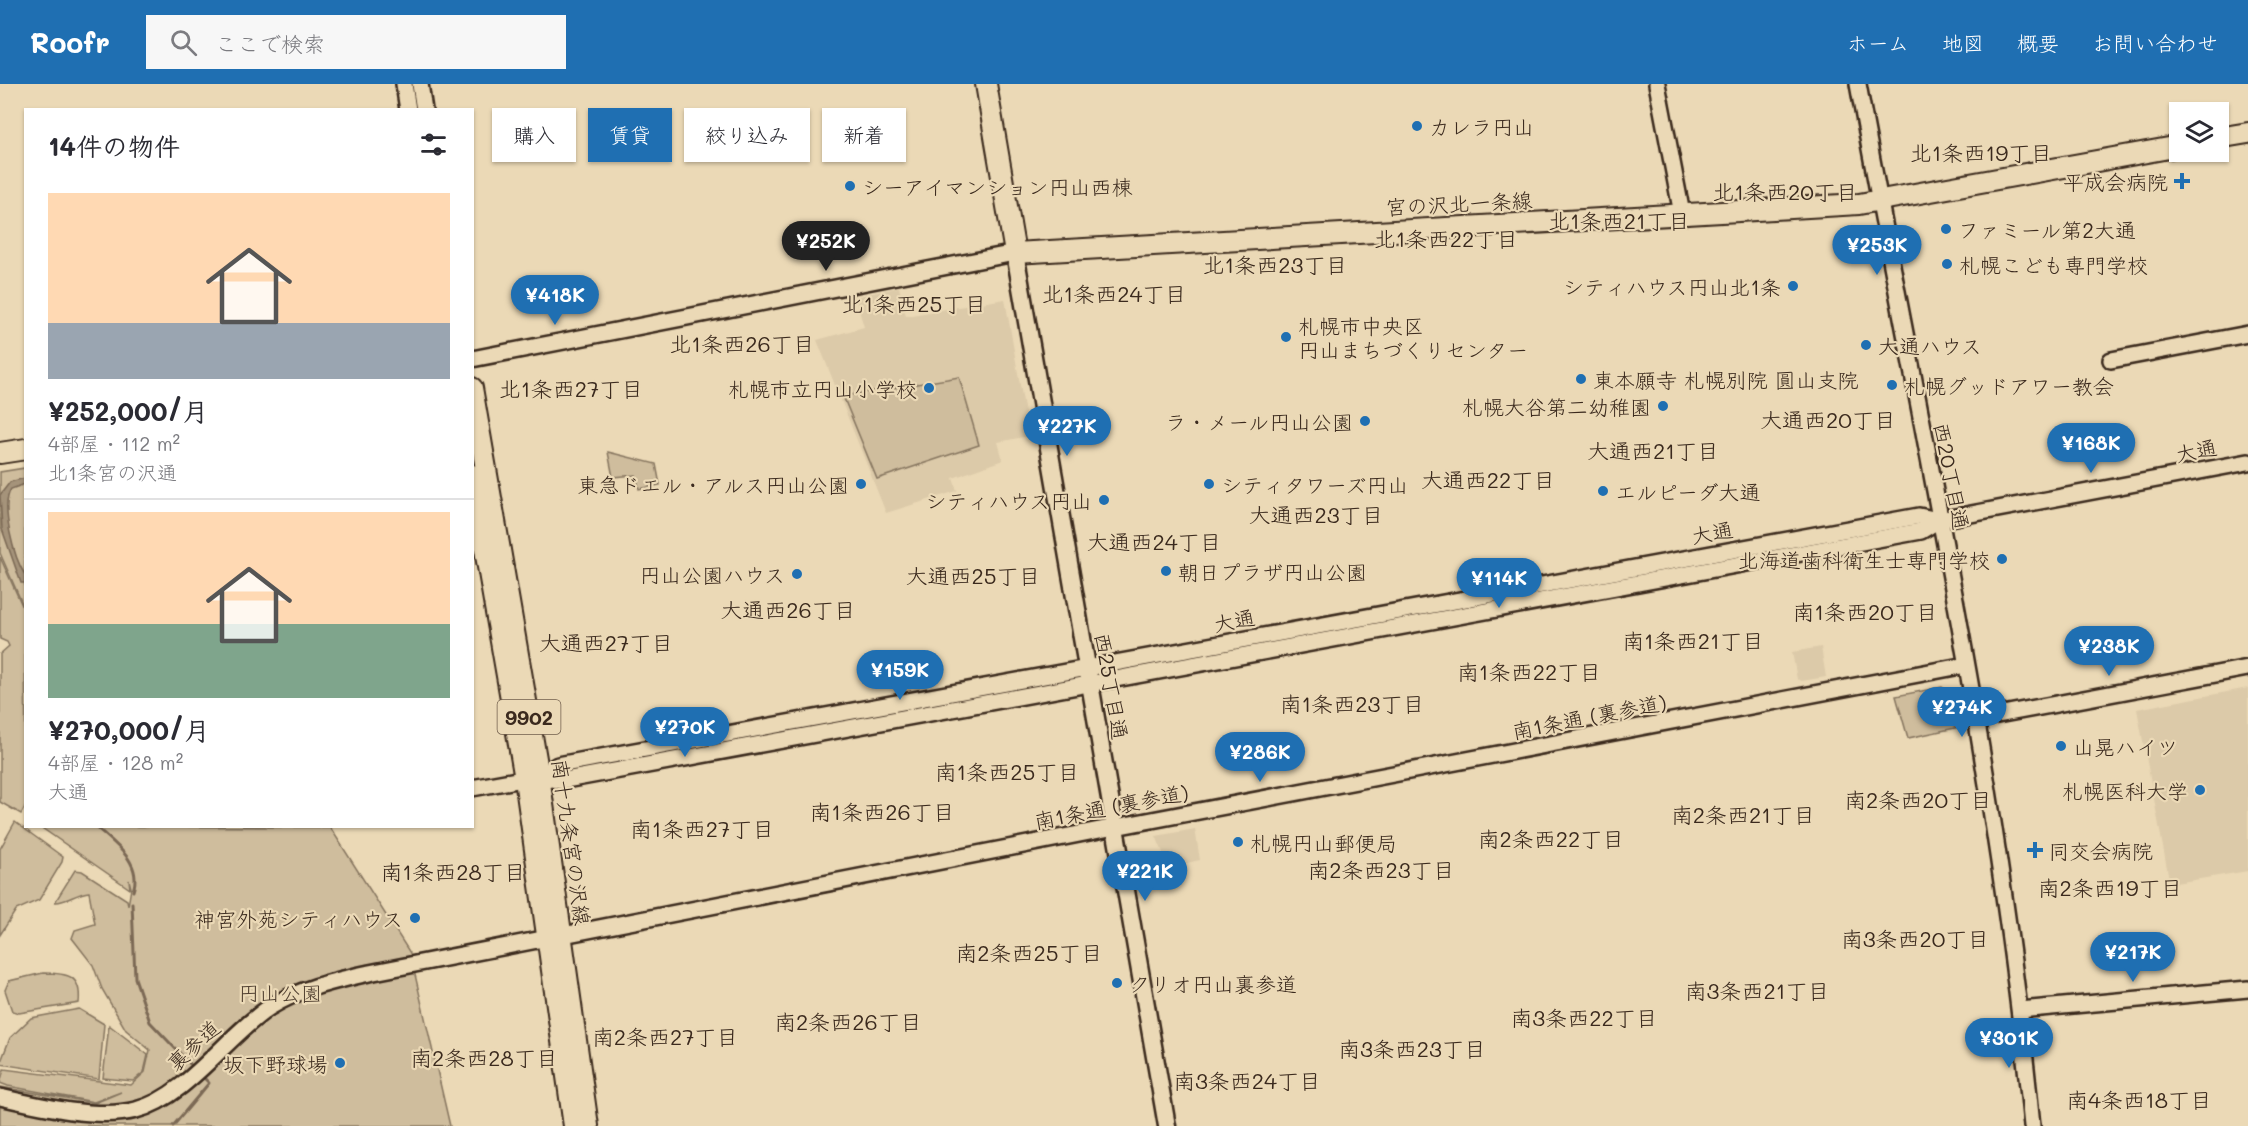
<!DOCTYPE html>
<html lang="ja">
<meta charset="utf-8">
<style>
body{margin:0;font-family:Mali,"Klee One",sans-serif;background:#f7f7f7;color:#2b2b33;height:100vh;display:flex;flex-direction:column;font-size:22px;white-space:nowrap}
*{box-sizing:border-box;margin:0}
p{font-size:20px;color:#7c7c81}
.icon{flex:none;width:33px;height:33px;fill:none;stroke:currentColor;stroke-width:2;stroke-linecap:round;stroke-linejoin:round}
.map{position:relative;flex:1;overflow:hidden}
.side{position:absolute;left:24px;top:24px;width:450px;height:720px;display:flex;flex-direction:column;background:#fff;border-radius:0px;box-shadow:0 2px 4px #0004}
.side>*{flex:none}
.top-card{position:absolute;left:492px;top:24px;width:570px;height:54px;display:flex;gap:12px}
.fabs{position:absolute;left:2169px;top:18px;display:grid;gap:12px}
.fabs a{display:grid;place-items:center;width:60px;height:60px;border-radius:0px;background:#fff;box-shadow:0 2px 4px #0004;font-size:30px}
.price{position:absolute;translate:-50% -51px;padding:0 14px;border-radius:21px;background:#1f6fb2;color:#fff;font-size:20px;line-height:39px;filter:drop-shadow(0 2px 3px #0008)}
.price::after{content:'';position:absolute;left:50%;top:36px;width:18px;height:14px;margin-left:-9px;background:inherit;clip-path:polygon(0 0,100% 0,50% 100%)}
.price.on{background:#222;color:#fff}
ul{padding:0;list-style:none}
li{display:grid;align-content:center;gap:12px;height:318px;padding:0 24px}
li+li{border-top:2px solid #e1e1e2}
li span{display:grid;place-items:center;height:186px;border-radius:0px;color:#555}
li>.icon{margin-inline-start:auto}
span .icon{width:108px;height:108px;fill:#fffc;stroke-width:1}
li b{font-size:26px}
h2{display:flex;justify-content:space-between;align-items:center;height:72px;padding:0 24px;font-size:26px}
.chip{padding:0 21px;border-radius:0px;background:#fff;box-shadow:0 2px 4px #0004;font-size:21px;line-height:54px}
.chip.on{background:#1f6fb2;color:#fff}
header{display:flex;align-items:center;gap:36px;box-sizing:border-box;height:84px;padding:0 30px;background:#1f6fb2;color:#fff}
header strong{font-size:28px}
nav{display:flex;gap:33px;margin-inline-start:auto;font-size:21px}
.search{width:420px;height:54px;background:#f7f7f7;display:flex;align-items:center;gap:15px;box-sizing:border-box;padding:0 21px;border-radius:0px;color:#7c7c81;font-size:22px}
.map>svg:first-child{display:block}
.built{fill:#dccaa9}
.green{fill:#cfbd9d;stroke:#85745e;stroke-width:1.5}
.water{fill:#a5937a;stroke:#7b6955;stroke-width:1.5}
.lines{fill:none;stroke-linecap:round;stroke-linejoin:round}
.stream{stroke:#7b6955;stroke-width:3}
.tertiary-casing{stroke:#3b2a1e;stroke-width:20}
.secondary-casing{stroke:#3b2a1e;stroke-width:21}
.primary-casing{stroke:#3b2a1e;stroke-width:24}
.tertiary{stroke:#ebd9b6;stroke-width:15}
.secondary{stroke:#ebd9b6;stroke-width:16}
.primary{stroke:#ebd9b6;stroke-width:20}
.poi-dot{fill:#1f6fb2;stroke:#ebd9b6;stroke-width:2}
.labels{text-anchor:middle;dominant-baseline:central;stroke-width:4.5;stroke-linejoin:round;paint-order:stroke}
.shield{fill:#ebd9b6;stroke:#705e4c;stroke-width:1.5}
.shield-label{font-size:20px;font-weight:bold;fill:#3b2a1e}
.poi-label{font-size:21px;fill:#3b2a1e;stroke:#ebd9b6;text-anchor:start}
.street-label{font-size:21px;fill:#3b2a1e;stroke:#ebd9b6}
.park-label{font-size:21px;fill:#514031;stroke:#ebd9b6}
.neighbourhood-label{font-size:22px;fill:#3b2a1e;stroke:#ebd9b6}
</style>
<header>
<strong>Roofr</strong>
<div class="search"><svg class="icon" aria-label="search" viewBox="0 0 24 24"><circle cx="10" cy="10" r="6"/><path d="M15 15l6 6"/></svg>ここで検索</div>
<nav><a>ホーム</a><a>地図</a><a>概要</a><a>お問い合わせ</a></nav>
</header>
<div class="map">
<svg width="2248" height="1042" viewBox="0 0 2248 1042">
<rect width="100%" height="100%" fill="#ebd9b6"/>
<filter id="ink" filterUnits="userSpaceOnUse"><feTurbulence type="fractalNoise" baseFrequency=".0167" numOctaves="2"/><feDisplacementMap in="SourceGraphic" scale="12" xChannelSelector="R" yChannelSelector="G"/><feConvolveMatrix kernelMatrix="1 2 1 2 8 2 1 2 1" color-interpolation-filters="sRGB"/></filter>
<g filter="url(#ink)">
<g class="built">
<path d="M899,203L906,232L1005,215L1029,352L998,358L1003,376L953,394L957,407L886,429L817,256L864,243L855,213Z"/>
<path d="M1821,563L1826,593L1802,597L1797,595L1792,568Z"/>
<path d="M2248,604V787L2170,800L2137,625Z"/>
<path d="M1195,745L1200,776L1169,783L1156,752Z"/>
</g>
<g class="green">
<path d="M959,293L979,361L877,395L843,312Z"/>
<path d="M608,368L656,380L660,401L639,405L636,391L613,393Z"/>
<path d="M25,384V526L0,469V388Z"/>
<path d="M0,473L25,528L26,721L21,730L0,718V570L9,562L7,558L0,555Z"/>
<path d="M1942,603L1954,611L1960,643L1908,654L1896,612Z"/>
<path d="M15,738L63,773L62,778L39,816L16,826L0,851V765Z"/>
<path d="M39,742L330,743L410,869L450,1042H0V1003L95,1019L121,1008L94,1018L8,1002L0,999L4,985L131,1001L145,988L150,966L126,946L102,905L93,881L72,854L75,846L95,840L89,808C77,809 65,819 55,818L75,786L82,787L127,816L128,822L131,804L129,796L130,805Z"/>
<path d="M43,889C67,889 82,891 79,919L19,929L12,927L5,906L9,897Z"/>
<path d="M79,925L104,940L99,995L0,980L10,954L31,934Z"/>
<path d="M109,941L148,971L144,988L133,997L103,994Z"/>
</g>
<path class="water" d="M25,394V400L11,405C0,422 14,474 25,491V499H21L2,445L0,411L10,398Z"/>
<g class="lines">
<g class="stream">
<path d="M26,496V502"/>
<path d="M95,742C114,759 143,778 133,807"/>
<path d="M132,819L135,894L150,938L190,980"/>
<path d="M173,1042L209,999L205,995"/>
</g>
<g class="tertiary-casing">
<g id="tertiary">
<path d="M404,0L408,26"/>
<path d="M420,0L424,26"/>
<path d="M1657,0L1682,130"/>
<path d="M1858,0C1921,346 1998,691 2032,1042"/>
<path d="M472,275L1015,169"/>
<path d="M2111,276L2248,250"/>
<path d="M1976,635L2248,584"/>
<path d="M539,692L560,697L1921,447L1939,436L2248,378"/>
<path d="M472,704L539,692L558,681L1919,432L1939,436"/>
<path d="M2020,926L2248,905"/>
<path d="M0,1013C39,1022 98,1036 136,1026C187,1013 226,952 270,923C301,904 334,897 369,889L1115,743L1966,581"/>
</g>
</g>
<g class="secondary-casing">
<path id="secondary" d="M1015,169L1167,1042"/>
</g>
<g class="primary-casing">
<g id="primary">
<path d="M986,0L1015,169L1859,120L2180,62"/>
<path d="M2218,54L2248,49"/>
<path d="M472,304L539,692L588,1042"/>
<path d="M0,369L26,365"/>
<path d="M472,391L525,695L574,1042"/>
</g>
</g>
<use href="#tertiary" class="tertiary"/>
<use href="#secondary" class="secondary"/>
<use href="#primary" class="primary"/>
</g>
</g>
<g class="poi-dot">
<circle cx="1417" cy="42" r="6"/>
<path d="M2179 88h6v6h6v6h-6v6h-6v-6h-6v-6h6z"/>
<circle cx="850" cy="102" r="6"/>
<circle cx="1946" cy="145" r="6"/>
<circle cx="1947" cy="180" r="6"/>
<circle cx="1793" cy="202" r="6"/>
<circle cx="1286" cy="253" r="6"/>
<circle cx="1866" cy="261" r="6"/>
<circle cx="1581" cy="295" r="6"/>
<circle cx="1892" cy="301" r="6"/>
<circle cx="929" cy="304" r="6"/>
<circle cx="1663" cy="322" r="6"/>
<circle cx="1365" cy="337" r="6"/>
<circle cx="861" cy="400" r="6"/>
<circle cx="1209" cy="400" r="6"/>
<circle cx="1603" cy="407" r="6"/>
<circle cx="1104" cy="416" r="6"/>
<circle cx="2002" cy="475" r="6"/>
<circle cx="1166" cy="487" r="6"/>
<circle cx="797" cy="490" r="6"/>
<circle cx="2061" cy="662" r="6"/>
<circle cx="2200" cy="706" r="6"/>
<circle cx="1238" cy="758" r="6"/>
<path d="M2032 757h6v6h6v6h-6v6h-6v-6h-6v-6h6z"/>
<circle cx="415" cy="834" r="6"/>
<circle cx="1117" cy="899" r="6"/>
<circle cx="340" cy="979" r="6"/>
</g>
<g class="labels">
<rect class="shield" x="497.5" y="616" width="63" height="34" rx="4.5"/>
<g class="shield-label">
<text x="529" y="633">9902</text>
</g>
<g class="poi-label">
<text x="1429" y="42">カレラ円山</text>
<text x="2168" y="97" text-anchor="end">平成会病院</text>
<text x="862" y="102">シーアイマンション円山西棟</text>
<text x="1958" y="145">ファミール第2大通</text>
<text x="1959" y="180">札幌こども専門学校</text>
<text x="1781" y="202" text-anchor="end">シティハウス円山北1条</text>
<text x="1298" y="241">札幌市中央区<tspan x="1298" dy="24">円山まちづくりセンター</tspan></text>
<text x="1878" y="261">大通ハウス</text>
<text x="1593" y="295">東本願寺 札幌別院 圓山支院</text>
<text x="1904" y="301">札幌グッドアワー教会</text>
<text x="917" y="304" text-anchor="end">札幌市立円山小学校</text>
<text x="1651" y="322" text-anchor="end">札幌大谷第二幼稚園</text>
<text x="1353" y="337" text-anchor="end">ラ・メール円山公園</text>
<text x="849" y="400" text-anchor="end">東急ドエル・アルス円山公園</text>
<text x="1221" y="400">シティタワーズ円山</text>
<text x="1615" y="407">エルピーダ大通</text>
<text x="1092" y="416" text-anchor="end">シティハウス円山</text>
<text x="1990" y="475" text-anchor="end">北海道歯科衛生士専門学校</text>
<text x="1178" y="487">朝日プラザ円山公園</text>
<text x="785" y="490" text-anchor="end">円山公園ハウス</text>
<text x="2073" y="662">山晃ハイツ</text>
<text x="2188" y="706" text-anchor="end">札幌医科大学</text>
<text x="1250" y="758">札幌円山郵便局</text>
<text x="2048" y="766">同交会病院</text>
<text x="403" y="834" text-anchor="end">神宮外苑シティハウス</text>
<text x="1129" y="899">クリオ円山裏参道</text>
<text x="328" y="979" text-anchor="end">坂下野球場</text>
</g>
<g class="street-label">
<text transform="translate(1459 119) rotate(-3)">宮の沢北一条線</text>
<text transform="translate(2196 366) rotate(-11)">大通</text>
<text transform="translate(1952 392) rotate(79)">西20丁目通</text>
<text transform="translate(1712 448) rotate(-10)">大通</text>
<text transform="translate(1234 536) rotate(-11)">大通</text>
<text transform="translate(1112 602) rotate(80)">西25丁目通</text>
<text transform="translate(1589 632) rotate(-11)">南1条通 (裏参道)</text>
<text transform="translate(1111 722) rotate(-11)">南1条通 (裏参道)</text>
<text transform="translate(572 758) rotate(82)">南十九条宮の沢線</text>
<text transform="translate(193 961) rotate(-43)">裏参道</text>
</g>
<g class="park-label">
<text x="280" y="908">円山公園</text>
</g>
<g class="neighbourhood-label">
<text x="1981" y="68">北1条西19丁目</text>
<text x="1785" y="107">北1条西20丁目</text>
<text x="1619" y="136">北1条西21丁目</text>
<text x="1446" y="154">北1条西22丁目</text>
<text x="1275" y="180">北1条西23丁目</text>
<text x="1114" y="209">北1条西24丁目</text>
<text x="914" y="219">北1条西25丁目</text>
<text x="742" y="259">北1条西26丁目</text>
<text x="571" y="304">北1条西27丁目</text>
<text x="1828" y="335">大通西20丁目</text>
<text x="1653" y="366">大通西21丁目</text>
<text x="1488" y="395">大通西22丁目</text>
<text x="1316" y="430">大通西23丁目</text>
<text x="1154" y="457">大通西24丁目</text>
<text x="973" y="491">大通西25丁目</text>
<text x="788" y="525">大通西26丁目</text>
<text x="1865" y="527">南1条西20丁目</text>
<text x="1693" y="556">南1条西21丁目</text>
<text x="606" y="558">大通西27丁目</text>
<text x="1529" y="587">南1条西22丁目</text>
<text x="1352" y="619">南1条西23丁目</text>
<text x="1007" y="687">南1条西25丁目</text>
<text x="1918" y="715">南2条西20丁目</text>
<text x="882" y="727">南1条西26丁目</text>
<text x="1743" y="730">南2条西21丁目</text>
<text x="702" y="744">南1条西27丁目</text>
<text x="1551" y="754">南2条西22丁目</text>
<text x="1381" y="785">南2条西23丁目</text>
<text x="453" y="787">南1条西28丁目</text>
<text x="2110" y="803">南2条西19丁目</text>
<text x="1915" y="854">南3条西20丁目</text>
<text x="1029" y="868">南2条西25丁目</text>
<text x="1757" y="906">南3条西21丁目</text>
<text x="1584" y="933">南3条西22丁目</text>
<text x="848" y="937">南2条西26丁目</text>
<text x="665" y="952">南2条西27丁目</text>
<text x="1412" y="964">南3条西23丁目</text>
<text x="484" y="973">南2条西28丁目</text>
<text x="1247" y="996">南3条西24丁目</text>
<text x="2139" y="1015">南4条西18丁目</text>
</g>
</g>
</svg>
<div class="fabs">
<a><svg class="icon" aria-label="layers" viewBox="0 0 24 24"><path d="M12 4l9 5-9 5-9-5zM3 14l9 5 9-5"/></svg></a>
</div>
<b class="price on" style="left:826px;top:188px">¥252K</b>
<b class="price" style="left:1877px;top:192px">¥253K</b>
<b class="price" style="left:555px;top:242px">¥418K</b>
<b class="price" style="left:1067px;top:373px">¥227K</b>
<b class="price" style="left:2091px;top:390px">¥168K</b>
<b class="price" style="left:1499px;top:525px">¥114K</b>
<b class="price" style="left:2109px;top:593px">¥238K</b>
<b class="price" style="left:900px;top:617px">¥159K</b>
<b class="price" style="left:1962px;top:654px">¥274K</b>
<b class="price" style="left:685px;top:674px">¥270K</b>
<b class="price" style="left:1260px;top:699px">¥286K</b>
<b class="price" style="left:1145px;top:818px">¥221K</b>
<b class="price" style="left:2133px;top:899px">¥217K</b>
<b class="price" style="left:2009px;top:985px">¥301K</b>
<div class="top-card">
<a class="chip">購入</a>
<a class="chip on">賃貸</a>
<a class="chip">絞り込み</a>
<a class="chip">新着</a>
</div>
<section class="side">
<h2>14件の物件<svg class="icon" aria-label="filters" viewBox="0 0 24 24"><path d="M4 7h16M4 17h16"/><circle cx="9" cy="7" r="2"/><circle cx="15" cy="17" r="2"/></svg></h2>
<ul>
<li><span style="background:linear-gradient(#ffd9b3 70%,#9aa5b1 0)"><svg class="icon" aria-label="home" viewBox="0 0 24 24"><path d="M3 11l9-7 9 7M6 9v11h12V9"/></svg></span><div><b>¥252,000/月</b><p>4部屋 · 112 m²</p><p>北1条宮の沢通</p></div></li>
<li><span style="background:linear-gradient(#ffd9b3 60%,#7fa58c 0)"><svg class="icon" aria-label="home" viewBox="0 0 24 24"><path d="M3 11l9-7 9 7M6 9v11h12V9"/></svg></span><div><b>¥270,000/月</b><p>4部屋 · 128 m²</p><p>大通</p></div></li>
</ul>
</section>
</div>
